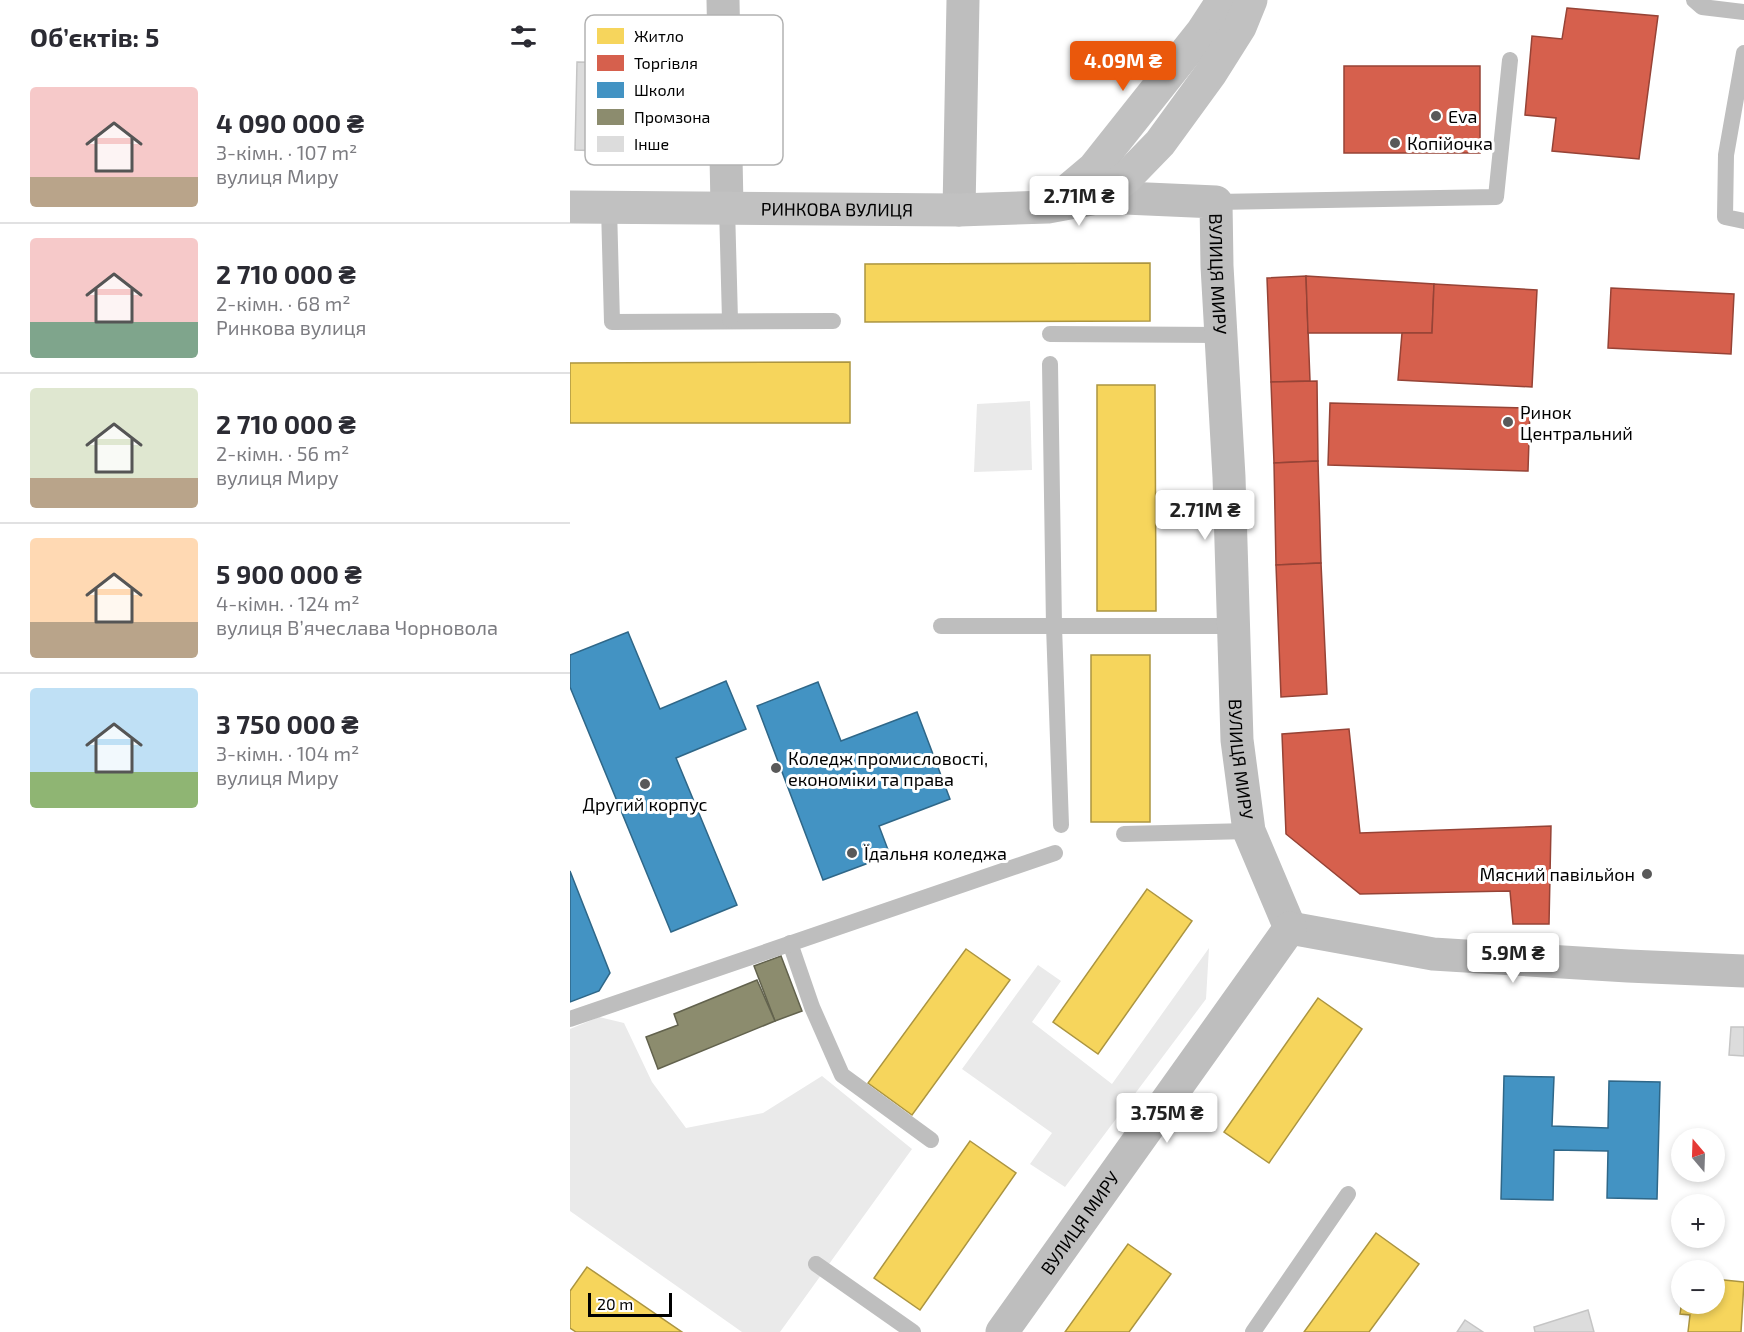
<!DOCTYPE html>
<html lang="uk">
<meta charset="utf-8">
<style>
body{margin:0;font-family:"Exo 2",sans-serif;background:#f2f2f3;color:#2b2b33;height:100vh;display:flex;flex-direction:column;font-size:22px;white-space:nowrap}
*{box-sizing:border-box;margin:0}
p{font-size:20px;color:#7c7c81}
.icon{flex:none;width:33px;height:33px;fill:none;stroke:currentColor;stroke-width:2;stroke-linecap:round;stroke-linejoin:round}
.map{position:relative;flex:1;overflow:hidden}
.panel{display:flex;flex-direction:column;background:#fff;width:570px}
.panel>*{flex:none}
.needle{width:39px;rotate:341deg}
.controls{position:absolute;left:1101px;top:1128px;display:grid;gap:12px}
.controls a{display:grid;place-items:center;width:54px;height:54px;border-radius:50%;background:#fff;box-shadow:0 3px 9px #0003;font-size:30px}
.scale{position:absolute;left:18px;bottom:15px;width:84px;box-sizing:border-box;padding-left:6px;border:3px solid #000;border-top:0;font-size:16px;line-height:21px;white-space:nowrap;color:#000;-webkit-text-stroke:4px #fff;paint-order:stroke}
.price{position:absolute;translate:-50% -51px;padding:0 14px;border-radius:6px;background:#fff;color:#222;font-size:20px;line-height:39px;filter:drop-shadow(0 2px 3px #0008)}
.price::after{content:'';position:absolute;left:50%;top:36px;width:18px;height:14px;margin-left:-9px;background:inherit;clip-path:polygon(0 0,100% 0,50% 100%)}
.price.current{background:#ea580c;color:#fff}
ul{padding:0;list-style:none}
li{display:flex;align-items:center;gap:18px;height:150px;padding:0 30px}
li+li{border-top:2px solid #e1e1e2}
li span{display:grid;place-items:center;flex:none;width:168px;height:120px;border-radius:6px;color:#555}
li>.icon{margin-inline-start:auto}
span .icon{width:72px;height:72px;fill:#fffc;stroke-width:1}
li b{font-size:26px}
h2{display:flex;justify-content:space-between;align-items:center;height:72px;padding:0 30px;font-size:26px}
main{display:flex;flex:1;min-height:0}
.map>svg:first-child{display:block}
.green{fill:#eaeaea}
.homes{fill:#f6d55c;stroke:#ac9540;stroke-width:1.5}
.shops{fill:#d6604d;stroke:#964336;stroke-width:1.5}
.schools{fill:#4393c3;stroke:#2f6788;stroke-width:1.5}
.industry{fill:#8c8c6e;stroke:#62624d;stroke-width:1.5}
.building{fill:#dcdcdc;stroke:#c5c5c5;stroke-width:1.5}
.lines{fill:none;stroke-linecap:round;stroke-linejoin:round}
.lane{stroke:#bebebe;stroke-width:16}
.street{stroke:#bebebe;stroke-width:33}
.secondary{stroke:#c1c1c1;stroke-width:33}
.poi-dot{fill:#595959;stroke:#fff;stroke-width:2}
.labels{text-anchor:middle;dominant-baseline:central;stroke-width:6;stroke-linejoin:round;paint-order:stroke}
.poi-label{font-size:18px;fill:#000;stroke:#fff;text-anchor:start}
.street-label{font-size:18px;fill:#000;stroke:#fff}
.key{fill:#fff;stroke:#b2b2b2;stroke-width:1.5}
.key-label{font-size:16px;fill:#000}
</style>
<main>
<section class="panel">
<h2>Об’єктів: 5<svg class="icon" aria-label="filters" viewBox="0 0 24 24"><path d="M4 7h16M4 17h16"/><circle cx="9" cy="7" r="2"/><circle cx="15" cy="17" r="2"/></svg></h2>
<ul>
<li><span style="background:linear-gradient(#f6c9c9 75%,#b9a48a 0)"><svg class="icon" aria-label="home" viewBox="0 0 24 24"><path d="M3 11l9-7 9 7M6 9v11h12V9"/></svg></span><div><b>4 090 000 ₴</b><p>3-кімн. · 107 m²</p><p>вулиця Миру</p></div></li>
<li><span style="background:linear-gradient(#f6c9c9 70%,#7fa58c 0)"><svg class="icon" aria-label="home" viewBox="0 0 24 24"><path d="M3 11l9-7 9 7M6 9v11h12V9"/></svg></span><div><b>2 710 000 ₴</b><p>2-кімн. · 68 m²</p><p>Ринкова вулиця</p></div></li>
<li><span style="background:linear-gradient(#dfe7d0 75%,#b9a48a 0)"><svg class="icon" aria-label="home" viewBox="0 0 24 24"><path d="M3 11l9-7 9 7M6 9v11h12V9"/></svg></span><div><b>2 710 000 ₴</b><p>2-кімн. · 56 m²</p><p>вулиця Миру</p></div></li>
<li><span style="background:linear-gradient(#ffd9b3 70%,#b9a48a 0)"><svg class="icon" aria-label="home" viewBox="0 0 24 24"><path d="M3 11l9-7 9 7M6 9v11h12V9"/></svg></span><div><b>5 900 000 ₴</b><p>4-кімн. · 124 m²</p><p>вулиця Вʼячеслава Чорновола</p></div></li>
<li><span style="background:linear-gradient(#bfe0f5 70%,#8fb573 0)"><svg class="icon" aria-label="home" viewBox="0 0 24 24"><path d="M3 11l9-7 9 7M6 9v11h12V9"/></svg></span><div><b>3 750 000 ₴</b><p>3-кімн. · 104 m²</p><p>вулиця Миру</p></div></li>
</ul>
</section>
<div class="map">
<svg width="1174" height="1332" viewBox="0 0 1174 1332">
<rect width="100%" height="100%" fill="#fff"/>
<g class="green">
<path d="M460,401L462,470L404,472L407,404Z"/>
<path d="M639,948L636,999L495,1187L460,1164L482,1133L392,1069L468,965L491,981L462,1022L542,1084Z"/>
<path d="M29,1017L54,1023L82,1082L116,1128L193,1113L252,1076L342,1149L210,1332H172L0,1211V1029Z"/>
</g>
<g class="homes">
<path d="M580,263V321L295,322V264Z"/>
<path d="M280,362V423H0V363Z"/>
<path d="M527,385H585L586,611H527Z"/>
<rect x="521" y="655" width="59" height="167"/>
<path d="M577,889L622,921L528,1054L483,1022Z"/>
<path d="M396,949L440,980L342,1115L298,1083Z"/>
<path d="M748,998L792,1029L699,1163L654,1132Z"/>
<path d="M400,1141L446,1173L350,1310L304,1278Z"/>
<path d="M806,1233L849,1264L799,1332H734Z"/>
<path d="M558,1244L601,1274L559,1332H495Z"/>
<path d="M17,1267L112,1332H6L0,1328V1291Z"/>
<path d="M1144,1279L1174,1282L1171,1332H1118L1120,1315L1110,1314L1112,1301V1304H1144Z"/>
</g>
<g class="shops">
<path d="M997,8L1088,16L1069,159L982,151L986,118L955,115L962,36L992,39Z"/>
<rect x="774" y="66" width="136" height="87"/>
<path d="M736,276L740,381L701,382L697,278Z"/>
<path d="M736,276L864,284L862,333H738Z"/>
<path d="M864,284L967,290L962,387L828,380L832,333H862Z"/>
<path d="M1041,288L1164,294L1161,354L1038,348Z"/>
<path d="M747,381L748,461L704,463L701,382Z"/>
<path d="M760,403L960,408L958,471L758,465Z"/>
<path d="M748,461L751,563L706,565L704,463Z"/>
<path d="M751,563L757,694L711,697L706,565Z"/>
<path d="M779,729L790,833L981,826L979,924H943L940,891L790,894L716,834L712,734Z"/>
</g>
<g class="schools">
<path d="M58,632L90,709L156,681L176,729L106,758L167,905L101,932L0,687V655Z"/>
<path d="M248,682L271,741L347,712L380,799L309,826L320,855L253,880L187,706Z"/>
<path d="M0,871L40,973L29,991L0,1002Z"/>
<path d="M934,1076L984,1077L982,1126L1038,1128L1039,1081L1090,1082L1087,1199L1037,1198L1038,1151L984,1150L983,1200L931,1199Z"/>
</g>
<g class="industry">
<path d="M211,956L232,1011L205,1021L184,966Z"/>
<path d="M187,980L205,1021L88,1069L76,1037L108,1025L104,1014Z"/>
</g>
<g class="building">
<path d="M7,62L119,64L117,127L87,153L5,150Z"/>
<path d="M1161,1027H1174V1056L1159,1055Z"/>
<path d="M1018,1310L1024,1332H965L964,1327Z"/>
<path d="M895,1320L913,1332H887Z"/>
</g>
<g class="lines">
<g class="lane">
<path d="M1124,0L1132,7L1174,12"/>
<path d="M1174,53L1156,155L1155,217L1174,221"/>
<path d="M646,202L926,197L940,60"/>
<path d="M39,207L42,322L263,321"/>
<path d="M157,207L160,320"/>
<path d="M480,334L651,335"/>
<path d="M480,364L484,626L491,825"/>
<path d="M371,626H662"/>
<path d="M554,834L679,831"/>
<path d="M220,943L242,1007L272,1075L361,1140"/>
<path d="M0,1019L485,853"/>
<path d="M246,1264L343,1332"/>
<path d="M683,1332L778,1194"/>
</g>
<g class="street">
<path d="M153,0L157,207"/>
<path id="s1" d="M532,197L646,202L647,266L659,477L667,740L679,831L720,928"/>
<path d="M389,210L393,0"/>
<path d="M720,928L863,954L1058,966L1174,971"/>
<path id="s2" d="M432,1332L720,928"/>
</g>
<g class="secondary">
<path d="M479,206L524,168L632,32L653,0"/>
<path id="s3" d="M0,207L389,210L478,207L532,197L557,177L590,143L641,73L670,27L681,0"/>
</g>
</g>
<g class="poi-dot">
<circle cx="866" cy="116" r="6"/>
<circle cx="825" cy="143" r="6"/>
<circle cx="938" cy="422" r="6"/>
<circle cx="206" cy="768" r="6"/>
<circle cx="75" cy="784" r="6"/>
<circle cx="282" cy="853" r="6"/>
<circle cx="1077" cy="874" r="6"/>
</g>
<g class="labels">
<g class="poi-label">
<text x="878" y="116">Eva</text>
<text x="837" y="143">Копійочка</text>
<text x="950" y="412">Ринок<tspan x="950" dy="21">Центральний</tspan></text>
<text x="218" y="758">Коледж промисловості,<tspan x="218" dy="21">економіки та права</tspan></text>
<text x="75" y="804" text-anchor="middle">Другий корпус</text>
<text x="294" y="853">Їдальня коледжа</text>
<text x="1065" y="874" text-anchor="end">Мясний павільйон</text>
</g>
<g class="street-label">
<text stroke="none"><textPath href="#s3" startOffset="267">РИНКОВА ВУЛИЦЯ</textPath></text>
<text stroke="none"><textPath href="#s1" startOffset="186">ВУЛИЦЯ МИРУ</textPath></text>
<text stroke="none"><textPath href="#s1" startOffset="672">ВУЛИЦЯ МИРУ</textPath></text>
<text stroke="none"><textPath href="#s2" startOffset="134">ВУЛИЦЯ МИРУ</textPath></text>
</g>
</g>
<rect x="15" y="15" width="198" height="150" rx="9" class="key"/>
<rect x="27" y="28" width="27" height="16" fill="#f6d55c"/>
<rect x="27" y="55" width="27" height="16" fill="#d6604d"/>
<rect x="27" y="82" width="27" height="16" fill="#4393c3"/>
<rect x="27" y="109" width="27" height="16" fill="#8c8c6e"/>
<rect x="27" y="136" width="27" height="16" fill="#dcdcdc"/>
<g class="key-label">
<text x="64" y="42">Житло</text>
<text x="64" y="69">Торгівля</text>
<text x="64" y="96">Школи</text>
<text x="64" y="123">Промзона</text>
<text x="64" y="150">Інше</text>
</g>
</svg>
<div class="controls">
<a><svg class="needle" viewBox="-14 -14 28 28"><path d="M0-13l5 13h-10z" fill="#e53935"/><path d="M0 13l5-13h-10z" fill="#7c7c81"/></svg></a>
<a>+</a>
<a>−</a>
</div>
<div class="scale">20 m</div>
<b class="price current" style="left:553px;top:92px">4.09M ₴</b>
<b class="price" style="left:509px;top:227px">2.71M ₴</b>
<b class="price" style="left:635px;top:541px">2.71M ₴</b>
<b class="price" style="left:943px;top:984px">5.9M ₴</b>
<b class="price" style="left:597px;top:1144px">3.75M ₴</b>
</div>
</main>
